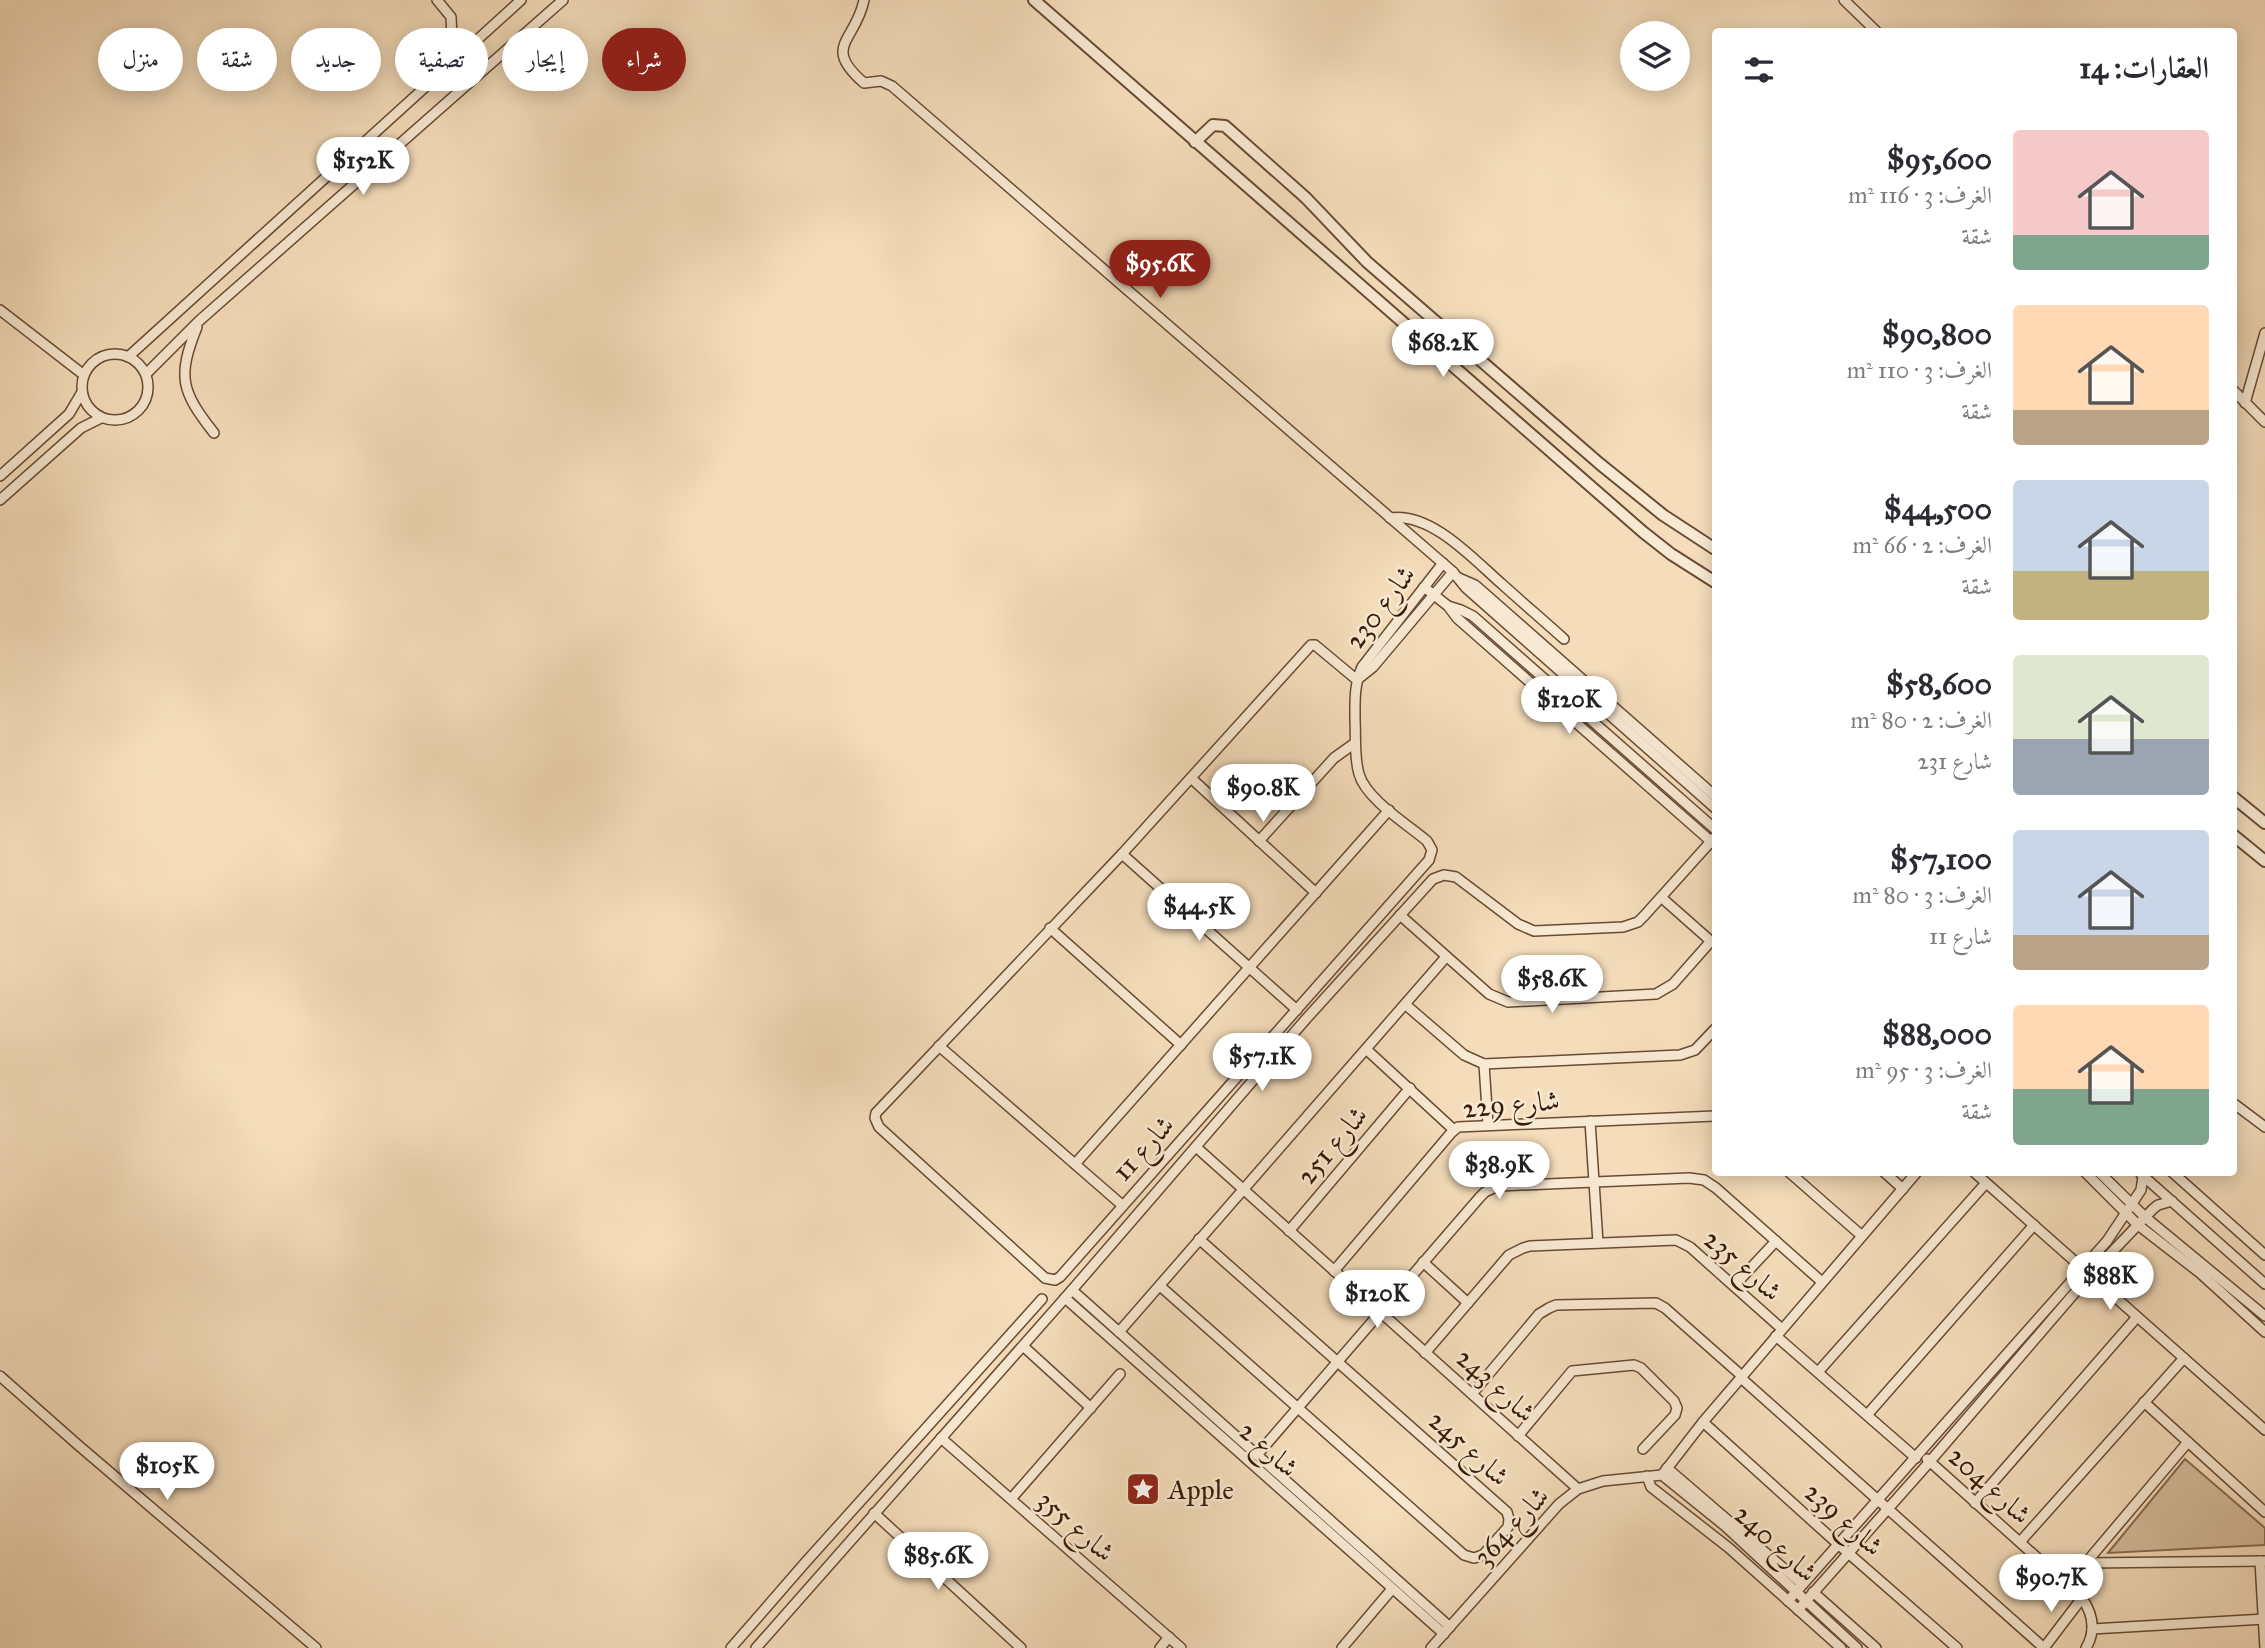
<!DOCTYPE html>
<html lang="ar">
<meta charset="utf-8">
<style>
body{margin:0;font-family:"IM FELL Great Primer",Amiri,serif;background:#f7f7f7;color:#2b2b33;direction:rtl;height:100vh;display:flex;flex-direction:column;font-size:26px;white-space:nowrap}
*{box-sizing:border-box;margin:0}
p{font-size:23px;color:#7c7c81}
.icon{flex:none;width:38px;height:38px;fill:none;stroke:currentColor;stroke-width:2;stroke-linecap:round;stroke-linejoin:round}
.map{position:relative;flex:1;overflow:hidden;direction:ltr}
.details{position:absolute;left:1712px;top:28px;width:525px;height:1148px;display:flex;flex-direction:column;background:#fff;border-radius:7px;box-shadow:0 4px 18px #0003;direction:rtl}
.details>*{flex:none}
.guide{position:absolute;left:21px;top:28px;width:665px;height:63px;direction:rtl;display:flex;gap:14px}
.buttons{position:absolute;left:1620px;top:21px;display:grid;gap:14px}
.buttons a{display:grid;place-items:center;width:70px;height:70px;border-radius:50%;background:#fff;box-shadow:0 4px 18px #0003;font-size:35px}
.price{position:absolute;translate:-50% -60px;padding:0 16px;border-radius:24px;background:#fff;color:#222;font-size:23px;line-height:46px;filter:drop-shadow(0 2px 4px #0008)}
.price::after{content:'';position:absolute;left:50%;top:42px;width:21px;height:16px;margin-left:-10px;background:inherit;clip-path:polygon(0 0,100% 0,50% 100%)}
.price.current{background:#8f2418;color:#fff}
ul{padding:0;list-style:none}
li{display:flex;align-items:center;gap:21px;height:175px;padding:0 28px}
li span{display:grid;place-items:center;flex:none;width:196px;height:140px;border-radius:7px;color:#555}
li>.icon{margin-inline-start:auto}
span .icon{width:84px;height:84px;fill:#fffc;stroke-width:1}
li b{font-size:30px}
h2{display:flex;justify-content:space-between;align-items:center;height:84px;padding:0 28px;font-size:30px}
.tag{padding:0 24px;border-radius:32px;background:#fff;box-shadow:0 4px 18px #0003;font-size:24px;line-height:63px}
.tag.current{background:#8f2418;color:#fff}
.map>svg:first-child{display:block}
.green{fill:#d5bc9c;stroke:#886b51;stroke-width:2}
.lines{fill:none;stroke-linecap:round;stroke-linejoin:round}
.minor-casing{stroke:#694b33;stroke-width:12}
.tertiary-casing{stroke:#694b33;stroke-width:14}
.minor{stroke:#f8e9d3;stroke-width:9}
.tertiary{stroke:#f8e9d3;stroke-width:10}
.labels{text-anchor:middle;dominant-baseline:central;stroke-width:5;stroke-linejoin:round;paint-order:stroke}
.street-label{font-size:28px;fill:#3a1a06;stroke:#f8e9d3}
.poi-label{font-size:28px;fill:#3a1a06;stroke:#f8e9d3;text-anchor:start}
</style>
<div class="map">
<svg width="2265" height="1648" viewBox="0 0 2265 1648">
<rect width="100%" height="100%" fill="#f5ddbb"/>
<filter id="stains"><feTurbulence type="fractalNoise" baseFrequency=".00286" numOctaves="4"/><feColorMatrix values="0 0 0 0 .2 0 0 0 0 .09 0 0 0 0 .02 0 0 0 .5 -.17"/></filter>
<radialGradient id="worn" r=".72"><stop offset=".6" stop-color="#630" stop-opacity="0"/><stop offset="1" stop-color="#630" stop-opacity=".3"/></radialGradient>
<path class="green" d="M2185,1459L2265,1528V1545L2108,1553Z"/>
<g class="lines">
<g class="minor-casing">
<g id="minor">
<path d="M437,0L451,17L453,60"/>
<path d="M864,0C856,41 821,46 864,83L881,81L892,86L1453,572L1466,588L1715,808"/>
<path d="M1844,0L1877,32"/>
<path d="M0,310L84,375"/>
<path d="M197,327C177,377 181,391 214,433"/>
<circle cx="115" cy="387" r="33"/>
<path d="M128,357L521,0"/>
<path d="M146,374L199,321L563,0"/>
<path d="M2233,390L2265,422"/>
<path d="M2245,403L2265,333"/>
<path d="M0,476L69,414L82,392"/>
<path d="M0,500L81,428L101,418"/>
<path d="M1390,518C1432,512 1474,560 1503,585C1523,603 1544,621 1564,639"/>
<path d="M1459,578L1475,585L1715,796"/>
<path d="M1424,587L1448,606L1457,618L1714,844"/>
<path d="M1448,606L1461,610L1473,616L1715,829"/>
<path d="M1358,679L1373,667L1453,572"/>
<path d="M1357,680L1315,645H1311L1122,854L876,1113L875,1118L879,1127L1045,1278L1055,1280L1060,1277L1429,860L1432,850L1427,841C1407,824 1366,799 1359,774C1354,757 1356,738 1355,720C1355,701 1354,685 1362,667L1443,563"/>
<path d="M1191,778L1316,893"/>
<path d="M1259,841L1334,758L1355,743"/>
<path d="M1122,854L1297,1010"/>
<path d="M1662,898L1713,943"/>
<path d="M1400,915L1489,994L1508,1002L1656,994L1673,984L1711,941"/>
<path d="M1050,928L1181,1045"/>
<path d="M1406,1005L1464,1055L1484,1064L1680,1055L1695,1050L1715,1029"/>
<path d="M939,1046L1122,1205"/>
<path d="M1367,1050L1454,1130"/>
<path d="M1484,1064L1488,1125"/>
<path d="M2233,1103L2265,1127"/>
<path d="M1590,1121L1598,1243"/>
<path d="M1196,1147L1578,1489"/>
<path d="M1075,1164L1389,810"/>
<path d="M1789,1172L1862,1236"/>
<path d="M1884,1172L1903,1189"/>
<path d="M1974,1172L2265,1430"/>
<path d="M2085,1172L2138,1225L2200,1273L2265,1332"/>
<path d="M2099,1172L2145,1217L2265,1316"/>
<path d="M2172,1172L2265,1255"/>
<path d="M2141,1174L2265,1284"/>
<path d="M1289,1231L1410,1088"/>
<path d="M1423,1262L1468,1303"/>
<path d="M1334,1271L1451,1133L1458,1127L1715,1116"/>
<path d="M1160,1286L1464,1555L1474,1558L1483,1555L1508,1527L1509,1519L1507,1512L1199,1239"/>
<path d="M1734,1286L1776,1241"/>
<path d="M1072,1290L1450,1627"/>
<path d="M1065,1298L1444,1634"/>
<path d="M1119,1332L1446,957"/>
<path d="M1776,1336L1916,1458"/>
<path d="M1023,1346L1091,1408"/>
<path d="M1425,1353L1509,1255L1523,1248L1530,1246L1676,1240L1690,1247L1782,1329"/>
<path d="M1818,1372L1986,1183"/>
<path d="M0,1376L78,1445L316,1648"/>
<path d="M1741,1378L2044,1648"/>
<path d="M1472,1394L1539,1314L1549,1308L1556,1305L1656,1303L1665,1308L1742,1376"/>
<path d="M2144,1402L2265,1512"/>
<path d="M1867,1415L2034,1225"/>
<path d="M1703,1422L1839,1545L1957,1648"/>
<path d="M1518,1436L1572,1371L1634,1365L1641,1368L1674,1401L1677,1408L1675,1415L1643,1449"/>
<path d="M941,1438L1181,1648"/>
<path d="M1257,1455L1480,1197L1485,1192L1498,1186L1689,1178L1704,1180L1716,1188L1822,1282"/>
<path d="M1927,1459L2082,1598C2093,1614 2096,1631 2086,1648"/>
<path d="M1667,1468L1802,1584"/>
<path d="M1662,1475L1703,1422L1917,1172"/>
<path d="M1662,1475L1725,1526L1857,1648"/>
<path d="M1647,1476L1651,1487L1729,1548L1841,1648"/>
<path d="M1011,1499L1120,1374"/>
<path d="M1975,1503L2137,1317"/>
<path d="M874,1513L1021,1648"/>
<path d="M2020,1542L2184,1358"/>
<path d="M2260,1561L2265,1648"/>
<path d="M2087,1563L2265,1561"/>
<path d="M2068,1584L2188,1442"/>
<path d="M1813,1592L1876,1648"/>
<path d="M1788,1601L2107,1241L2141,1190L2143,1176"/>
<path d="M1798,1610L1926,1466L2090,1275L2153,1209L2158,1205L2172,1201"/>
<path d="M2092,1629L2265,1619"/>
<path d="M731,1648L804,1564L1042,1299"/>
<path d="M756,1648L1072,1290L1306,1019L1433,879L1444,875L1456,877L1518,924L1534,931L1623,927L1638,922L1644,916L1715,837"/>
<path d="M1160,1648L1169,1637"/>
<path d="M1342,1648L1392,1589"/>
<path d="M1431,1648L1559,1504L1578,1489L1603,1481L1662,1475"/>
<path d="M2044,1648L2082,1598"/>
</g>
</g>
<g class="tertiary-casing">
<g id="tertiary">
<path d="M1034,0L1643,532L1671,554L1715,582"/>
<path d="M1195,142L1213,125L1225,126L1306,198L1367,262L1600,464L1663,515L1715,549"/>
<path d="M2233,797L2265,823"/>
<path d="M2233,835L2265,861"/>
</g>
</g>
<use href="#minor" class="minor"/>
<use href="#tertiary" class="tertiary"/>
</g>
<defs>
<g id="sight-square" transform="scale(1.75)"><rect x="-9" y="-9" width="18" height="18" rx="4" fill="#8f2418" stroke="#f8e9d3"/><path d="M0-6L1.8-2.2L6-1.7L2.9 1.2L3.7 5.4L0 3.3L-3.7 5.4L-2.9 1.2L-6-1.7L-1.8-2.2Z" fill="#fff"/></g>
</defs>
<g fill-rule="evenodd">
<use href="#sight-square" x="1143" y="1489"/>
</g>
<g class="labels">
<g class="street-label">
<text transform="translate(1380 607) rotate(-53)">شارع 230</text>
<text transform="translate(1511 1104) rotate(-5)">شارع 229</text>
<text transform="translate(1332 1145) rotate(-50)">شارع 251</text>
<text transform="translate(1143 1148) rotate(-48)">شارع 11</text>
<text transform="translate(1743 1265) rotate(41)">شارع 235</text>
<text transform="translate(1496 1385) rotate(42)">شارع 243</text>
<text transform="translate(1469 1448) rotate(42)">شارع 245</text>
<text transform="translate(1269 1449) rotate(42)">شارع 2</text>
<text transform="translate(1990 1485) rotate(42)">شارع 204</text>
<text transform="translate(1844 1519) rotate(42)">شارع 239</text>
<text transform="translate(1076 1526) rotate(41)">شارع 355</text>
<text transform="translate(1511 1526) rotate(-47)">شارع 364</text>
<text transform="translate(1776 1543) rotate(42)">شارع 240</text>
</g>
<g class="poi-label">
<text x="1168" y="1489">Apple</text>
</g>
</g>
<rect width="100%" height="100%" filter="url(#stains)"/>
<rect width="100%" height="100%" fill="url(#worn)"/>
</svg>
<div class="buttons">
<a><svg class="icon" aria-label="layers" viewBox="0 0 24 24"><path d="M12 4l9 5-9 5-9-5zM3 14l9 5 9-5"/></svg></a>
</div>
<b class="price" style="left:363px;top:197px">$152K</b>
<b class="price current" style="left:1160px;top:300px">$95.6K</b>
<b class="price" style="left:1443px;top:379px">$68.2K</b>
<b class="price" style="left:1569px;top:736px">$120K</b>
<b class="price" style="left:1263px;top:824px">$90.8K</b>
<b class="price" style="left:1199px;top:943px">$44.5K</b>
<b class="price" style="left:1552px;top:1015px">$58.6K</b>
<b class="price" style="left:1262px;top:1093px">$57.1K</b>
<b class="price" style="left:1499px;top:1201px">$38.9K</b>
<b class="price" style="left:2110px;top:1312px">$88K</b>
<b class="price" style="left:1377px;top:1330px">$120K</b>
<b class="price" style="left:167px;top:1502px">$105K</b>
<b class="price" style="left:938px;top:1592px">$85.6K</b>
<b class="price" style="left:2051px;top:1614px">$90.7K</b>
<div class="guide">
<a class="tag current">شراء</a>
<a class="tag">إيجار</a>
<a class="tag">تصفية</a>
<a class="tag">جديد</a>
<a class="tag">شقة</a>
<a class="tag">منزل</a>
</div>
<section class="details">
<h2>العقارات: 14<svg class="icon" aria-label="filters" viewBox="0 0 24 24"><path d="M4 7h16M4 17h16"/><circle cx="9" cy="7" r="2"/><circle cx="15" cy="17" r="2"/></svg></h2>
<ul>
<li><span style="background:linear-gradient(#f6c9c9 75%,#7fa58c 0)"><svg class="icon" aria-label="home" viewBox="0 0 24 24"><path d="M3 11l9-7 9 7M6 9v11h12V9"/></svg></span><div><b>$95,600</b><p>الغرف: 3 · 116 m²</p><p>شقة</p></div></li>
<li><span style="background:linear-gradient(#ffd9b3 75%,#b9a48a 0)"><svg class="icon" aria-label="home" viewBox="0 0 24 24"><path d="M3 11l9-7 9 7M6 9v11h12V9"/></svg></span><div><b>$90,800</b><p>الغرف: 3 · 110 m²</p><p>شقة</p></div></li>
<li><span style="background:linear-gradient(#c9d6e8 65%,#c2b280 0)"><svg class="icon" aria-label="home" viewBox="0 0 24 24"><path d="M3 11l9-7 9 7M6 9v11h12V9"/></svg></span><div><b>$44,500</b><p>الغرف: 2 · 66 m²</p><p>شقة</p></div></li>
<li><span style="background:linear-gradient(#dfe7d0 60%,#9aa5b1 0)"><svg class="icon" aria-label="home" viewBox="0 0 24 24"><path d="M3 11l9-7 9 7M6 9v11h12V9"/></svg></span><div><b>$58,600</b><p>الغرف: 2 · 80 m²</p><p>شارع 231</p></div></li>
<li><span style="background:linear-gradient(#c9d6e8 75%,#b9a48a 0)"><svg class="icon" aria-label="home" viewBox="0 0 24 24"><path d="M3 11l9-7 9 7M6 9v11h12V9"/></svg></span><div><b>$57,100</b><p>الغرف: 3 · 80 m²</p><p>شارع 11</p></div></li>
<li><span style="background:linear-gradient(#ffd9b3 60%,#7fa58c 0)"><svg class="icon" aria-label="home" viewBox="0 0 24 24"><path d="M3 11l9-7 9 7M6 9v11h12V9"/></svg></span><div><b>$88,000</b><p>الغرف: 3 · 95 m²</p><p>شقة</p></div></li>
</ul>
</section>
</div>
